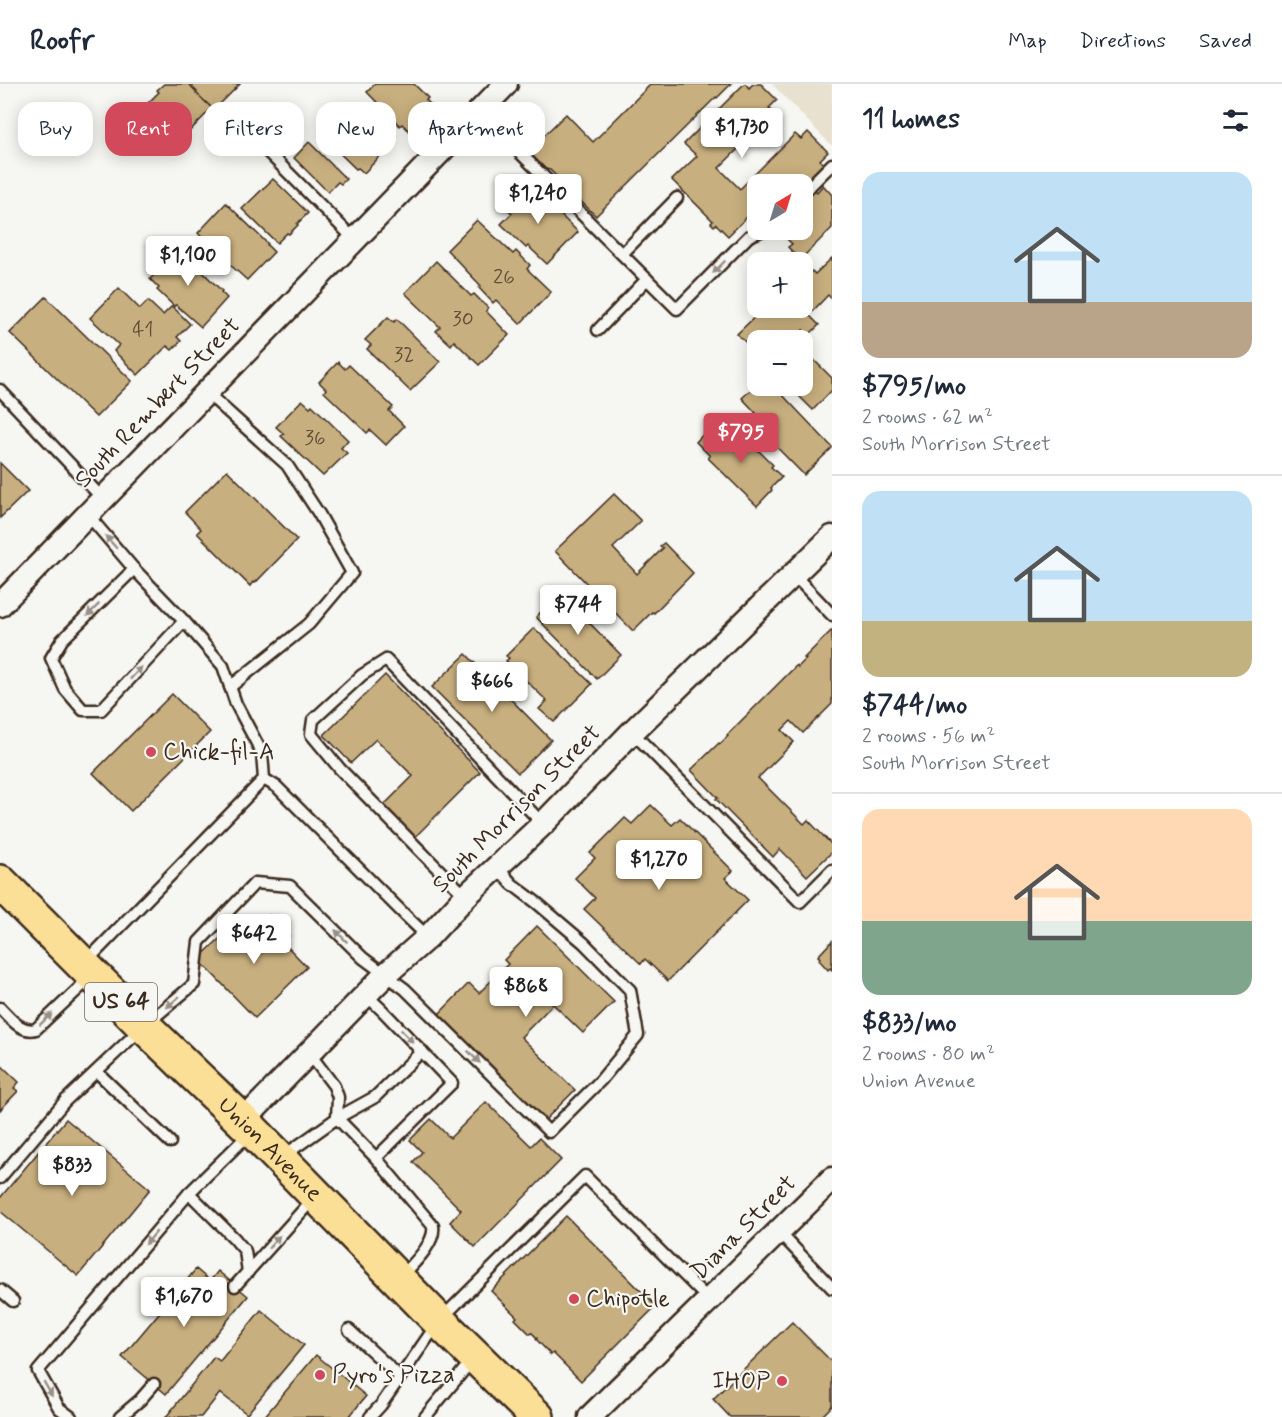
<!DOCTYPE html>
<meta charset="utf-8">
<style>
body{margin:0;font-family:Mynerve,sans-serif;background:#f2f2f3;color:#1f2937;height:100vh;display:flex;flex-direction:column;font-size:22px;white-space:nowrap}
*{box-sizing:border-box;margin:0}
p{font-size:20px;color:#747a83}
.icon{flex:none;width:33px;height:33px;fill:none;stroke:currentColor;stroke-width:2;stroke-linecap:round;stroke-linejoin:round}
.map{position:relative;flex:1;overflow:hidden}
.panel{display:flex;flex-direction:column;background:#fff;width:450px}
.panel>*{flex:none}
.top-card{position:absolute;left:18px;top:18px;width:570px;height:54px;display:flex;gap:12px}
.needle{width:39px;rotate:38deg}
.tools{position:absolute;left:747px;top:90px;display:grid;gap:12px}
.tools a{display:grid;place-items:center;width:66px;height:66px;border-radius:12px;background:#fff;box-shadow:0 3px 15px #0003;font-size:30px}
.price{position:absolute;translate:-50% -51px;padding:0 14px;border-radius:6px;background:#fff;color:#222;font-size:20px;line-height:39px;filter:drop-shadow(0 2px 3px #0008)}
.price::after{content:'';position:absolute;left:50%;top:36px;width:18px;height:14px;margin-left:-9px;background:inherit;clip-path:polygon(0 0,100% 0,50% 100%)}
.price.active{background:#d1495b;color:#fff}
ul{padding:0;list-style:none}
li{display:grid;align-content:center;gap:12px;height:318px;padding:0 30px}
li+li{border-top:2px solid #e0e1e3}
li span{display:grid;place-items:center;height:186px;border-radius:18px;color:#555}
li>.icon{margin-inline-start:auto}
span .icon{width:108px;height:108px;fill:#fffc;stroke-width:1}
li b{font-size:26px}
h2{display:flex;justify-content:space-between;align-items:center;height:72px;padding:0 30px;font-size:26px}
.pill{padding:0 21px;border-radius:18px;background:#fff;box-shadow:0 3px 15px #0003;font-size:21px;line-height:54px}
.pill.active{background:#d1495b;color:#fff}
header{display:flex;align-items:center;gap:36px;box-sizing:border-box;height:84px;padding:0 30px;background:#fff;border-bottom:2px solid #e0e1e3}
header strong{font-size:28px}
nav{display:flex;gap:33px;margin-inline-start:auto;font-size:21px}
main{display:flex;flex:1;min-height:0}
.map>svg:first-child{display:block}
.built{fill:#e8e1d0}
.building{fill:#c8af7f;stroke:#3b2a1e;stroke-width:1.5}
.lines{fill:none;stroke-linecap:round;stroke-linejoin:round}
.lane-casing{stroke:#3b2a1e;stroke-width:15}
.street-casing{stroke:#3b2a1e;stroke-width:27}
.primary-casing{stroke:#3b2a1e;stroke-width:38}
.lane{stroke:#f6f6f2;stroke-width:10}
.street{stroke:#f6f6f2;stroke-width:22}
.primary{stroke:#fbdf96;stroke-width:33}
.oneway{fill:#989088}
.poi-dot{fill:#d1495b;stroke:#f6f6f2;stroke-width:2}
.labels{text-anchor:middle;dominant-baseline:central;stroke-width:4.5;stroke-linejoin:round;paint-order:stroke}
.number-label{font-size:21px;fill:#5e4b36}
.shield{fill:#f6f6f2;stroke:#73675e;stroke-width:1.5}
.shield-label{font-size:22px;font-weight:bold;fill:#3b2a1e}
.street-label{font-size:24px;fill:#3b2a1e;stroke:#f6f6f2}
.poi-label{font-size:24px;fill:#3b2a1e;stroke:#f6f6f2;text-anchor:start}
</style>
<header>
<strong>Roofr</strong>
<nav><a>Map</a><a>Directions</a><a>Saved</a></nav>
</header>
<main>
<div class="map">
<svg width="832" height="1333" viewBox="0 0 832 1333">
<rect width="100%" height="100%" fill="#f6f6f2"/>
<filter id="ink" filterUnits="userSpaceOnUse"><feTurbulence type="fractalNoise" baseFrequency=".0167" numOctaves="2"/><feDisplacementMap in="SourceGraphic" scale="12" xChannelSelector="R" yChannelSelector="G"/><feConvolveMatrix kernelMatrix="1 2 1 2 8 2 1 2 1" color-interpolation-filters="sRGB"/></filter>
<g filter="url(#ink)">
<path class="built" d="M772,0H832V62Z"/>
<g class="building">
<path d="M164,0H189L212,24L184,53L148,19L159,8L157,6Z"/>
<path d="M189,0H240L214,26L196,9L197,8Z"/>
<path d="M375,0H414L428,14L426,16L433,23L409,47L402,40L400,42L367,8Z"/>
<path d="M651,0H731L717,14L716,13L596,132L565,102L564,103L561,99L562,98L550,86L547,85L546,86L528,67L566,30L593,58Z"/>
<path d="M744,0H746L749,4L753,0H761L777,16L769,24L774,29L719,84L740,105L795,50L801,55L808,48L828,68L820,76L825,81L802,103V100H758V135L752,128L728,152L716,140L714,142L711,139L713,137L672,96L697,72L684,60Z"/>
<path d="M350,23L386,58L381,62L386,66L364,89L358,84L356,85L322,52Z"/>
<path d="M309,58L346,95L341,100L338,98L328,108L294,74Z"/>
<path d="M273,95L308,129L297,140L298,141L289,150L287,149L277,159L242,125Z"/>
<path d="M530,101L578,148L547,180L528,162L526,164L501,140L512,129L507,125Z"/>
<path d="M823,101L832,111V144L800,176L788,163L792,160L783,151L784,150L780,146H802V117L814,105L817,108Z"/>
<path d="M226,119L268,160L267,161L274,168L247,196L228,179L225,182L203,161L206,158L198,149Z"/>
<path d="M477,136L513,170L516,167L530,181L527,185L551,208L520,240L496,216L493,219L479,204L481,202L447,166Z"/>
<path d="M170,163L177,170L180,166L222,207L221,208L227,214L201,243L176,221L174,222L157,206L159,204L150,195L165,180L160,174Z"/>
<path d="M832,174V215L828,211L809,231L819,241L808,252L803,246L794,256H795H758V270L737,250L764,224H802V196L812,187L815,190Z"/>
<path d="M436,177L471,212L474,210L488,224L486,227L509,251L479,281L454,257L451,261L436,247L440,243L405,209Z"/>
<path d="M119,204L140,225L148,217L163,231L172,222L190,240L177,253L181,257L172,266L167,262L138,291L114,267L119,261L90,234Z"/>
<path d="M46,213L132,297L96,333L10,249Z"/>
<path d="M388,233L394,238L397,235L440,278L410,307L367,265L371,261L365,256Z"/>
<path d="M802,264L832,294V306L813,326L789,302H802Z"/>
<path d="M338,278L345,285L349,281L393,323L389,327L404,342L386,361L370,346L367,349L324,308L326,305L319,298Z"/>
<path d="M758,299V302H770L776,308L778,306L832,363V364L804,391L749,335L756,329L742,314Z"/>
<path d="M302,316L310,323L312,321L348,356L341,364L347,369L323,392L281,352L284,350L276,343Z"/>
<path d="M735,343L773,381L771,383L782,393L771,404L772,406L757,422L708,374L710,372L696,358L708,345L721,358Z"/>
<path d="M0,379L28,407L0,434Z"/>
<path d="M227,386L297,456L255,499L253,498L250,502L197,449L201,445L200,444L185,428Z"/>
<path d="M614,410L641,437L613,464L637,490L663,464L660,462L664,459L693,489L654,529L652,528L633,547L555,467Z"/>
<path d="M560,509L621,571L597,595L536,533Z"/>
<path d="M534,544L592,600L554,638L539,625L547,617L506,577L509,574L506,572Z"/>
<path d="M832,546V620L803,649L791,637L782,646L794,658L758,694L804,740L808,736L832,761V768L807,792L780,765L773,773L716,715L718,714L691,686L719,659L720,660L728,652L727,651L797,581L798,583L806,575L804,574Z"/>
<path d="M466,570L551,656L518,689L432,603Z"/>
<path d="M385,591L480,688L413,755L382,723L413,692L376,655L351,679L324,651Z"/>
<path d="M172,610L210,648L131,727L93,689Z"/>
<path d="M651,721L672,741L680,734L733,787L725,794L748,816L668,897L645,875L641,880L584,825L595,814L575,794L595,774L590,769L625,734L632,740Z"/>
<path d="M269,831L289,852L283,858L307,883L255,934L198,875L232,843L244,856Z"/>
<path d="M537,842L614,918L583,949L553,920L521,953L575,1006L544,1037L437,932L469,899L479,909L508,880L504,876Z"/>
<path d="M832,857V886L830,884L828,886L819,876L820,874L818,872Z"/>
<path d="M0,980L19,998L14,1004L18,1007L0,1026Z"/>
<path d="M486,1018L531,1062L539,1054L561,1076L475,1163L450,1138L461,1126L413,1078L422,1068L410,1056L431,1035L450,1054Z"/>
<path d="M66,1035L150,1105L78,1192L0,1127V1114Z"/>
<path d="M566,1132L656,1222L581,1297L553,1269L551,1271L536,1255L537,1254L532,1249L530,1250L515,1235L517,1233L491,1207Z"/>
<path d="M196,1185L210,1197L218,1187L248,1212L166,1310L122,1273Z"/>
<path d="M261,1226L304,1261L247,1330L220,1309L201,1333H166L214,1273L220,1277Z"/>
<path d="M792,1238L832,1278V1322L821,1333H730L713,1315Z"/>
<path d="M316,1271L366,1312L349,1333H264Z"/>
</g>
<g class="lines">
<g class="lane-casing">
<g id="lane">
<path d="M479,27L497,46L677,225L749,152L763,146"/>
<path d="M236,36L355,156"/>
<path d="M802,110L832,80"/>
<path d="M622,170L677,114"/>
<path d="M598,246L647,195"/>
<path d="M0,306L103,415"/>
<path d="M206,308L287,381L319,430L352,489L309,540L230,603"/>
<path d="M134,485L62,556L51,574L65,605L83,626H101L184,537"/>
<path d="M794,491L832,531"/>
<path d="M632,648L800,818L832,786"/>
<path d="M264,695L277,703L406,832L428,853"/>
<path d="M466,812L446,793L340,685L311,650L313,636L362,591L386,576L543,740"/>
<path d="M85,879L264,695L262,669L236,620L223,582L184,537L134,485L88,431"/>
<path d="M366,911L383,927L452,999L376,1074"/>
<path d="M0,924C10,934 21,949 36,945L91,893"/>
<path d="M309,969L334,1002L338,1013L337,1034"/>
<path d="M97,988L170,1058"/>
<path d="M337,1034L375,1013L422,967"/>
<path d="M282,1073L337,1034L376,1074L433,1142C436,1159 412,1181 401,1193"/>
<path d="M0,1094L65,1017L144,942L194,900L199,858L255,799L290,802L363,874L405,905L549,1048L601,996L638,951L630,906L584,859L537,819L512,800L498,784"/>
<path d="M189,1109L234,1154L245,1167L248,1188"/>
<path d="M779,1148L832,1204"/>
<path d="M235,1202L313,1115"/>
<path d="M0,1206L13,1217"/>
<path d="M349,1246L400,1293"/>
<path d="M71,1333L59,1324L38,1287L189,1109L250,1049"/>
<path d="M120,1333L140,1316L154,1300"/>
<path d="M370,1333L381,1321L439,1237L585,1092L709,1216"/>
<path d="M425,1333L473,1275"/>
</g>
</g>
<g class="street-casing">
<g id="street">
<path d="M0,521L506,0"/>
<path d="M242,1038L385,891L428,853L466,812L543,740L632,648L832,453"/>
<path d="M590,1333L832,1095"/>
</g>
</g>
<g class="primary-casing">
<g id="primary">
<path id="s1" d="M0,798L144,942L252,1046L439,1237L537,1333"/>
</g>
</g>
<use href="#lane" class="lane"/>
<use href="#street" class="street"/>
<use href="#primary" class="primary"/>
</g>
<defs><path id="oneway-solid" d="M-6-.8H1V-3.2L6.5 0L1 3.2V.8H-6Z" transform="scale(1.5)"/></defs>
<g class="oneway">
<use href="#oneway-solid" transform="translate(719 183) rotate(135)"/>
<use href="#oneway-solid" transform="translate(111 458) rotate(-131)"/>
<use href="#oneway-solid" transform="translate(93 526) rotate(135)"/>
<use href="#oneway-solid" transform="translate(136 589) rotate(-47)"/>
<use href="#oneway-solid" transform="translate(341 852) rotate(-135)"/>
<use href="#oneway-solid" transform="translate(173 918) rotate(139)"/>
<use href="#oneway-solid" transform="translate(46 935) rotate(-43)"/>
<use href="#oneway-solid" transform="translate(407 952) rotate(46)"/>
<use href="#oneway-solid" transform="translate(474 973) rotate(45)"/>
<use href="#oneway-solid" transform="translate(151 1154) rotate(130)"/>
<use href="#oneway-solid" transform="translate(274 1158) rotate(-49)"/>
<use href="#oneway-solid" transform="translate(48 1305) rotate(60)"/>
</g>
</g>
<g class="poi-dot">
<circle cx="151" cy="668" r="6"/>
<circle cx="574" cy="1215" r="6"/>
<circle cx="320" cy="1291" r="6"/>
<circle cx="782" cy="1297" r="6"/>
</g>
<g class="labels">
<g class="number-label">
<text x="504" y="193">26</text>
<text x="463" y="235">30</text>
<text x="143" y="246">41</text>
<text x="404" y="271">32</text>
<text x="315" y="354">36</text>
</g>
<rect class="shield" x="85" y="899" width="72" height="38" rx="4.5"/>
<g class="shield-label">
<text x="121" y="918">US 64</text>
</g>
<g class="street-label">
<text transform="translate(158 319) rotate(-46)">South Rembert Street</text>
<text transform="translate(517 725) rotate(-45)">South Morrison Street</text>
<text stroke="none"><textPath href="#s1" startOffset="380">Union Avenue</textPath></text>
<text transform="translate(744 1144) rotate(-45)">Diana Street</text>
</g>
<g class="poi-label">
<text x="163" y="668">Chick-fil-A</text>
<text x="586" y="1215">Chipotle</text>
<text x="332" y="1291">Pyro's Pizza</text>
<text x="770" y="1297" text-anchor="end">IHOP</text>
</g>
</g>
</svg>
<div class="tools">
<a><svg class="needle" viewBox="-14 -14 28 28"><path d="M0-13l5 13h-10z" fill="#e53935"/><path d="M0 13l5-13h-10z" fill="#747a83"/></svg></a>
<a>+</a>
<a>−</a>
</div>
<b class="price" style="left:742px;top:75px">$1,730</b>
<b class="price" style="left:538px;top:141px">$1,240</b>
<b class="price" style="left:188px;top:203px">$1,100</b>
<b class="price active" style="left:741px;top:380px">$795</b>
<b class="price" style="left:578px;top:552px">$744</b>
<b class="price" style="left:492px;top:629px">$666</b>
<b class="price" style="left:659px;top:807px">$1,270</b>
<b class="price" style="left:254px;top:881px">$642</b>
<b class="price" style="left:526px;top:934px">$868</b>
<b class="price" style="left:72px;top:1113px">$833</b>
<b class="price" style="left:184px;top:1244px">$1,670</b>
<div class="top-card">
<a class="pill">Buy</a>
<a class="pill active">Rent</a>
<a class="pill">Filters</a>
<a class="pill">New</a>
<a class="pill">Apartment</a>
</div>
</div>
<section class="panel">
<h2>11 homes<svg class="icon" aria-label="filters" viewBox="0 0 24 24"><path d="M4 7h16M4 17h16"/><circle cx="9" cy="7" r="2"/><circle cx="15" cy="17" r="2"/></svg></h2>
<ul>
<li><span style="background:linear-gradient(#bfe0f5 70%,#b9a48a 0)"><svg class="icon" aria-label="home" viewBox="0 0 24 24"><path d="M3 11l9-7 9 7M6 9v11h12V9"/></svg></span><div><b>$795/mo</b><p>2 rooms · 62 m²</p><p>South Morrison Street</p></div></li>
<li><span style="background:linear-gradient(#bfe0f5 70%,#c2b280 0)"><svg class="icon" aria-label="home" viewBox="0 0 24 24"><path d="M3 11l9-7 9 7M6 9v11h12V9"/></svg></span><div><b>$744/mo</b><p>2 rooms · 56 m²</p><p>South Morrison Street</p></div></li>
<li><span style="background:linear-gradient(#ffd9b3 60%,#7fa58c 0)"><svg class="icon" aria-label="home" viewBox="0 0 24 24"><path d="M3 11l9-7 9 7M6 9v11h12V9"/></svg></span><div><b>$833/mo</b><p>2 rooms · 80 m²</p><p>Union Avenue</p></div></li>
</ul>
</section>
</main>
